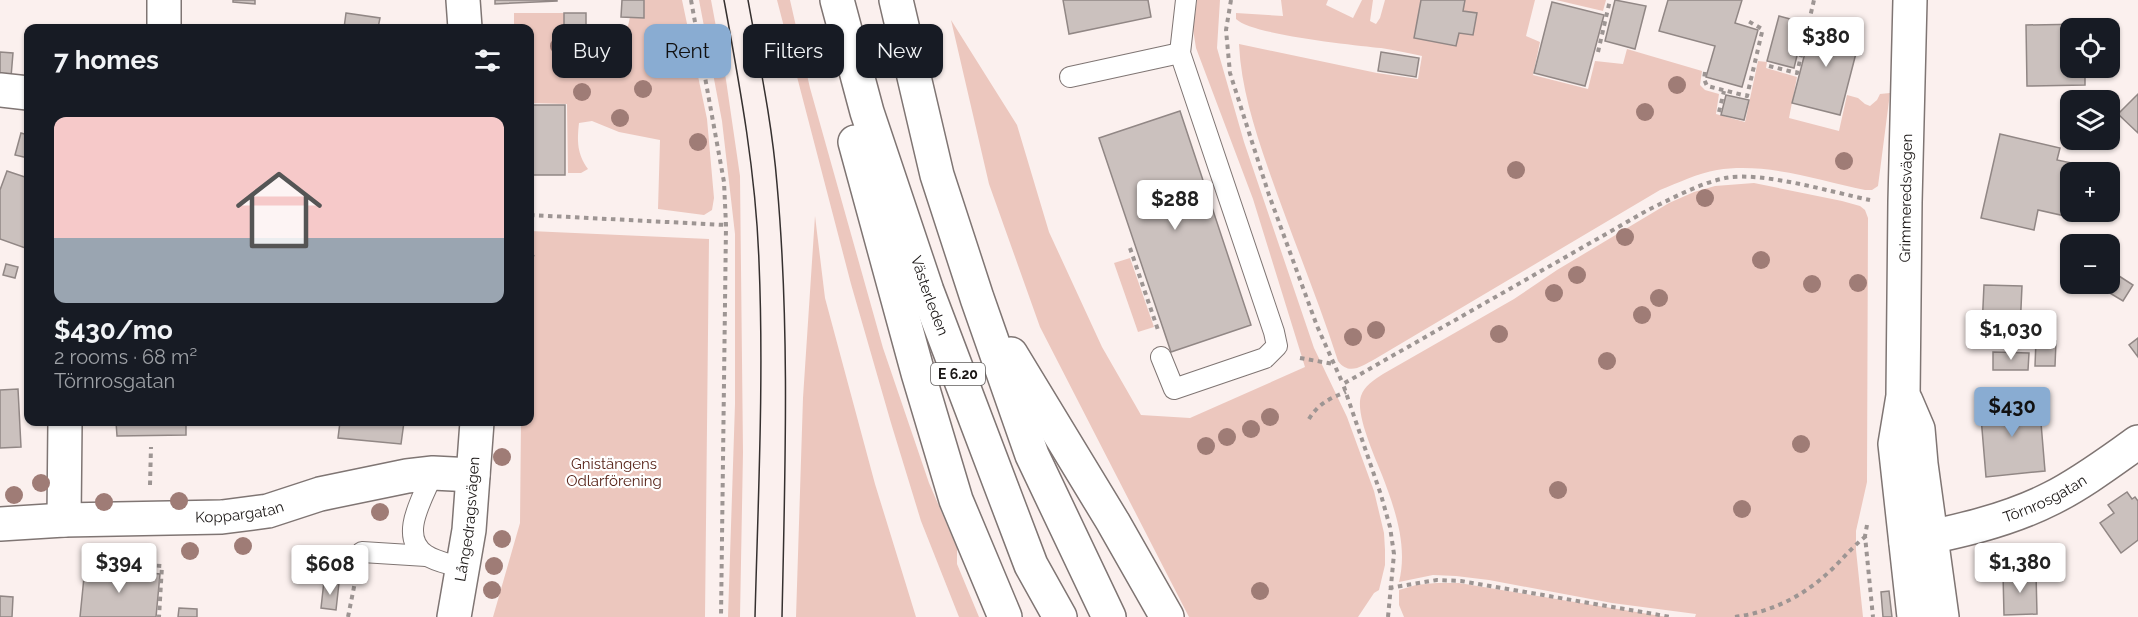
<!DOCTYPE html>
<meta charset="utf-8">
<style>
body{margin:0;font-family:Raleway,sans-serif;background:#242831;color:#f1f3f6;height:100vh;display:flex;flex-direction:column;font-size:22px;white-space:nowrap}
*{box-sizing:border-box;margin:0}
p{font-size:20px;color:#9ea1a6}
.icon{flex:none;width:33px;height:33px;fill:none;stroke:currentColor;stroke-width:2;stroke-linecap:round;stroke-linejoin:round}
.map{position:relative;flex:1;overflow:hidden}
.sheet{position:absolute;left:24px;top:24px;width:510px;height:402px;display:flex;flex-direction:column;background:#171b24;border-radius:12px;box-shadow:0 2px 4px #0004}
.sheet>*{flex:none}
.hud{position:absolute;left:552px;top:24px;width:570px;height:54px;display:flex;gap:12px}
.tools{position:absolute;left:2060px;top:18px;display:grid;gap:12px}
.tools a{display:grid;place-items:center;width:60px;height:60px;border-radius:12px;background:#171b24;box-shadow:0 2px 4px #0004;font-size:30px}
.price{position:absolute;translate:-50% -51px;padding:0 14px;border-radius:6px;background:#fff;color:#222;font-size:20px;line-height:39px;filter:drop-shadow(0 2px 3px #0008)}
.price::after{content:'';position:absolute;left:50%;top:36px;width:18px;height:14px;margin-left:-9px;background:inherit;clip-path:polygon(0 0,100% 0,50% 100%)}
.price.current{background:#89acd2;color:#111}
ul{padding:0;list-style:none}
li{display:grid;align-content:center;gap:12px;height:318px;padding:0 30px}
li+li{border-top:2px solid #363941}
li span{display:grid;place-items:center;height:186px;border-radius:12px;color:#555}
li>.icon{margin-inline-start:auto}
span .icon{width:108px;height:108px;fill:#fffc;stroke-width:1}
li b{font-size:26px}
h2{display:flex;justify-content:space-between;align-items:center;height:72px;padding:0 30px;font-size:26px}
.pill{padding:0 21px;border-radius:12px;background:#171b24;box-shadow:0 2px 4px #0004;font-size:21px;line-height:54px}
.pill.current{background:#89acd2;color:#111}
.map>svg:first-child{display:block}
.green{fill:#ecc7be}
.building{fill:#cbc1be;stroke:#918785;stroke-width:1.5}
.lines{fill:none;stroke-linecap:round;stroke-linejoin:round}
.lane-casing{stroke:#7f7573;stroke-width:22}
.street-casing{stroke:#7f7573;stroke-width:36}
.secondary-casing{stroke:#7f7573;stroke-width:36}
.highway-casing{stroke:#7f7573;stroke-width:36}
.path{stroke:#9d9593;stroke-width:4;stroke-dasharray:4.5 4.5;stroke-linecap:butt}
.lane{stroke:#fff;stroke-width:20}
.street{stroke:#fff;stroke-width:33}
.secondary{stroke:#fff;stroke-width:33}
.highway{stroke:#fff;stroke-width:33}
.tram{stroke:#35302f;stroke-width:1.5}
.tree{fill:#9f7c76}
.labels{text-anchor:middle;dominant-baseline:central;stroke-width:4.5;stroke-linejoin:round;paint-order:stroke}
.shield{fill:#fff;stroke:#5f5c5b;stroke-width:1.5}
.shield-label{font-size:14px;font-weight:bold;fill:#1a1615}
.street-label{font-size:15px;fill:#1a1615;stroke:#fff}
.park-label{font-size:15px;fill:#531e13;stroke:#fff}
</style>
<div class="map">
<svg width="2138" height="617" viewBox="0 0 2138 617">
<rect width="100%" height="100%" fill="#fbf0ee"/>
<g class="green">
<path d="M644,0H682L707,119L714,198L712,210L704,215L658,209L660,140L619,132L592,121L579,123C577,141 577,154 588,169L581,173H568L567,104L530,103V28H514V13H564V32H586L591,38L618,40L619,28L628,26L630,17L644,18Z"/>
<path d="M699,0H711L726,80L740,176L743,452L740,617H728L735,404V234L722,121Z"/>
<path d="M777,0H790L810,88L883,348L929,483L957,548V564L979,617H959L921,521L891,423L851,284Z"/>
<path d="M1197,0H1220L1217,48L1244,142L1314,348L1347,417L1374,491L1384,533L1385,550V565L1379,590L1374,593L1358,617H1189L1040,327L989,184L951,20L1017,125L1049,232L1102,347L1141,415L1190,418L1305,367L1253,199L1196,48L1193,29Z"/>
<path d="M1281,0H1328L1326,5L1353,18L1362,0H1373L1370,21L1376,24L1380,18L1385,0H1535L1526,36L1540,42L1533,75L1588,89L1595,61L1623,64L1627,49L1702,71L1700,85L1705,90L1719,94L1716,114L1745,122L1758,61L1767,62L1766,68L1797,77L1789,118L1839,131L1847,95L1858,98L1865,104L1870,106L1877,100L1880,94L1890,93L1878,186L1872,190H1865C1818,180 1766,162 1717,170C1698,173 1678,183 1660,190L1375,359C1362,366 1349,376 1338,361C1317,296 1290,232 1268,168C1254,127 1241,87 1239,44L1377,73L1418,79L1422,56C1408,53 1395,50 1381,48C1354,45 1252,35 1236,19V13L1283,16Z"/>
<path d="M1556,0H1606L1603,11Z"/>
<path d="M1754,183L1842,201L1860,206L1865,210L1868,218L1867,482L1856,531V550L1863,617H1695L1696,614L1612,603L1489,580L1456,576L1433,575L1399,582C1408,546 1395,509 1382,475C1375,457 1355,414 1361,396C1364,386 1374,380 1383,374L1514,299L1557,270L1669,203L1694,192L1715,186Z"/>
<path d="M815,216L825,298L875,484L916,617H796L803,398Z"/>
<path d="M530,231L709,239L705,617H493L520,523L521,422H530Z"/>
<path d="M1130,258L1154,327L1138,332L1114,263Z"/>
<path d="M1436,583H1459L1667,617H1404L1399,605V590L1416,585Z"/>
</g>
<g class="building">
<path d="M233,0H255V4L233,2Z"/>
<path d="M495,0H557V1L495,4Z"/>
<path d="M622,0H644V18L621,17Z"/>
<path d="M1063,0H1148L1151,17L1069,34Z"/>
<path d="M1421,0H1465L1463,11L1477,13L1473,35L1459,33L1456,46L1414,38Z"/>
<path d="M1615,0L1646,6L1635,49L1605,41Z"/>
<path d="M1668,0H1742L1735,23L1758,30L1742,87L1706,77L1715,46L1659,31Z"/>
<path d="M1552,2L1604,15L1585,86L1534,73Z"/>
<path d="M346,13L380,18L378,28H344Z"/>
<rect x="564" y="13" width="22" height="19"/>
<path d="M1779,16L1805,23L1794,68L1767,61Z"/>
<path d="M1813,22L1861,34L1840,115L1792,103Z"/>
<path d="M2085,24V28H2070V68H2085V85L2027,86L2026,25Z"/>
<path d="M0,52L13,53L11,77L0,76Z"/>
<path d="M1381,52L1419,58L1416,77L1378,71Z"/>
<path d="M2138,94V133L2118,114Z"/>
<path d="M1726,95L1749,100L1744,120L1721,115Z"/>
<rect x="530" y="105" width="35" height="70"/>
<path d="M1180,111L1251,325L1171,352L1099,138Z"/>
<path d="M21,133L28,135V158L15,155Z"/>
<path d="M2000,134L2060,148L2057,160L2086,166L2085,172H2070V212H2076L2074,218L2038,210L2034,230L1981,218Z"/>
<path d="M7,171L28,178V249L0,239V190Z"/>
<path d="M6,264L18,267L15,278L3,275Z"/>
<path d="M2119,276L2133,285L2123,301L2108,292Z"/>
<path d="M1984,285L2022,286L2020,330L1982,328Z"/>
<path d="M2138,338V357L2129,345Z"/>
<path d="M2036,340L2056,341L2055,366H2035Z"/>
<path d="M1993,352L2029,353L2028,370H1993Z"/>
<path d="M18,389L21,447L0,448V390Z"/>
<path d="M2039,399L2045,471L1986,477L1980,405Z"/>
<path d="M116,422H186V435L117,436Z"/>
<path d="M340,422H404L401,444L338,438Z"/>
<path d="M2127,492L2132,499L2135,497L2138,501V540L2121,553L2100,523L2114,513L2108,505Z"/>
<path d="M85,567L160,574L156,617H80Z"/>
<path d="M2036,573L2037,614L2004,615L2003,574Z"/>
<path d="M324,581L339,583L336,610L321,608Z"/>
<path d="M1889,591L1892,617H1883L1881,592Z"/>
<path d="M0,596L13,597L12,617H0Z"/>
<path d="M179,608L197,609V617H178Z"/>
</g>
<g class="lines">
<g class="lane-casing">
<g id="lane">
<path d="M1070,77L1180,53"/>
<path d="M1161,357L1174,389L1265,358L1277,346L1274,332L1180,53L1186,0"/>
<path d="M433,473C424,496 397,537 426,555C436,562 451,564 462,568"/>
<path d="M362,552L426,556"/>
</g>
</g>
<g class="street-casing">
<g id="street">
<path d="M463,0L465,28"/>
<path d="M164,28V0"/>
<path d="M0,90L28,93"/>
<path d="M64,520L65,422"/>
<path id="s1" d="M0,524L64,520L222,517L268,511L320,494L407,476L433,473L473,475"/>
<path id="s2" d="M1906,542C1956,532 2007,521 2052,498C2082,483 2111,461 2138,442"/>
<path id="s3" d="M454,617L469,530L477,422"/>
</g>
</g>
<g class="secondary-casing">
<g id="secondary">
<path d="M1910,0L1905,202L1903,396L1895,444L1914,617"/>
<path d="M1906,401L1918,429L1921,464L1942,617"/>
</g>
</g>
<g class="highway-casing">
<g id="highway">
<path id="s4" d="M837,0L867,112L927,291L1031,565L1060,617"/>
<path d="M896,0L937,175L977,298L1032,455L1109,617"/>
<path d="M855,142L918,373L956,500L1005,617"/>
<path d="M1011,354L1113,522L1167,617"/>
</g>
</g>
<g class="path">
<path d="M691,0L724,182L726,225L721,617"/>
<path d="M1231,0L1226,30L1230,73L1269,195L1317,326L1343,384"/>
<path d="M1598,52L1610,0"/>
<path d="M1769,66L1797,73L1814,0"/>
<path d="M1705,72L1704,79L1707,86L1747,96L1762,32V29L1748,21"/>
<path d="M1719,112L1724,91"/>
<path d="M530,215L726,225"/>
<path d="M1130,248L1158,330"/>
<path d="M530,255L534,257"/>
<path d="M1300,358L1334,364"/>
<path d="M1309,419C1318,404 1330,398 1346,392"/>
<path d="M150,485L151,447"/>
<path d="M1867,525L1865,536L1873,617"/>
<path d="M140,553L135,558L134,564L162,566L159,617"/>
<path d="M1389,588L1437,580L1461,581L1671,617"/>
<path d="M348,617L356,577"/>
<path d="M1388,617L1394,554L1390,527L1381,495L1343,384L1648,210C1673,198 1698,184 1725,178C1762,171 1831,192 1870,200"/>
<path d="M1735,617C1771,612 1802,597 1829,572C1842,560 1852,547 1866,536"/>
</g>
<use href="#lane" class="lane"/>
<use href="#street" class="street"/>
<use href="#secondary" class="secondary"/>
<use href="#highway" class="highway"/>
<g class="tram">
<path d="M724,0C740,87 756,173 759,262C764,380 758,499 755,617"/>
<path d="M748,0C759,61 772,122 777,184C790,328 785,473 782,617"/>
</g>
</g>
<g class="tree">
<circle cx="559" cy="46" r="9"/>
<circle cx="1677" cy="85" r="9"/>
<circle cx="643" cy="89" r="9"/>
<circle cx="582" cy="92" r="9"/>
<circle cx="1645" cy="112" r="9"/>
<circle cx="620" cy="118" r="9"/>
<circle cx="698" cy="142" r="9"/>
<circle cx="1844" cy="161" r="9"/>
<circle cx="1516" cy="170" r="9"/>
<circle cx="1705" cy="198" r="9"/>
<circle cx="1625" cy="237" r="9"/>
<circle cx="1761" cy="260" r="9"/>
<circle cx="1577" cy="275" r="9"/>
<circle cx="1858" cy="283" r="9"/>
<circle cx="1812" cy="284" r="9"/>
<circle cx="1554" cy="293" r="9"/>
<circle cx="1659" cy="298" r="9"/>
<circle cx="1642" cy="315" r="9"/>
<circle cx="1376" cy="330" r="9"/>
<circle cx="1499" cy="334" r="9"/>
<circle cx="1353" cy="337" r="9"/>
<circle cx="1607" cy="361" r="9"/>
<circle cx="1270" cy="417" r="9"/>
<circle cx="1251" cy="429" r="9"/>
<circle cx="1227" cy="437" r="9"/>
<circle cx="1801" cy="444" r="9"/>
<circle cx="1206" cy="446" r="9"/>
<circle cx="502" cy="457" r="9"/>
<circle cx="41" cy="483" r="9"/>
<circle cx="1558" cy="490" r="9"/>
<circle cx="14" cy="495" r="9"/>
<circle cx="179" cy="501" r="9"/>
<circle cx="104" cy="502" r="9"/>
<circle cx="1742" cy="509" r="9"/>
<circle cx="380" cy="512" r="9"/>
<circle cx="502" cy="539" r="9"/>
<circle cx="243" cy="546" r="9"/>
<circle cx="190" cy="551" r="9"/>
<circle cx="494" cy="566" r="9"/>
<circle cx="492" cy="590" r="9"/>
<circle cx="1260" cy="591" r="9"/>
</g>
<g class="labels">
<rect class="shield" x="931" y="363" width="54" height="22" rx="4.5"/>
<g class="shield-label">
<text x="958" y="374">E 6.20</text>
</g>
<g class="street-label">
<text transform="translate(1906 198) rotate(-89)">Grimmeredsvägen</text>
<text stroke="none"><textPath href="#s4" startOffset="310">Västerleden</textPath></text>
<text stroke="none"><textPath href="#s2" startOffset="146">Törnrosgatan</textPath></text>
<text stroke="none"><textPath href="#s1" startOffset="240">Koppargatan</textPath></text>
<text stroke="none"><textPath href="#s3" startOffset="99">Långedragsvägen</textPath></text>
</g>
<g class="park-label">
<text x="614" y="464">Gnistängens<tspan x="614" dy="17">Odlarförening</tspan></text>
</g>
</g>
</svg>
<div class="tools">
<a><svg class="icon" aria-label="locate" viewBox="0 0 24 24"><circle cx="12" cy="12" r="6"/><path d="M12 2v4M12 18v4M2 12h4M18 12h4"/></svg></a>
<a><svg class="icon" aria-label="layers" viewBox="0 0 24 24"><path d="M12 4l9 5-9 5-9-5zM3 14l9 5 9-5"/></svg></a>
<a>+</a>
<a>−</a>
</div>
<b class="price" style="left:1826px;top:68px">$380</b>
<b class="price" style="left:1175px;top:231px">$288</b>
<b class="price" style="left:2011px;top:361px">$1,030</b>
<b class="price current" style="left:2012px;top:438px">$430</b>
<b class="price" style="left:119px;top:594px">$394</b>
<b class="price" style="left:2020px;top:594px">$1,380</b>
<b class="price" style="left:330px;top:596px">$608</b>
<div class="hud">
<a class="pill">Buy</a>
<a class="pill current">Rent</a>
<a class="pill">Filters</a>
<a class="pill">New</a>
</div>
<section class="sheet">
<h2>7 homes<svg class="icon" aria-label="filters" viewBox="0 0 24 24"><path d="M4 7h16M4 17h16"/><circle cx="9" cy="7" r="2"/><circle cx="15" cy="17" r="2"/></svg></h2>
<ul>
<li><span style="background:linear-gradient(#f6c9c9 65%,#9aa5b1 0)"><svg class="icon" aria-label="home" viewBox="0 0 24 24"><path d="M3 11l9-7 9 7M6 9v11h12V9"/></svg></span><div><b>$430/mo</b><p>2 rooms · 68 m²</p><p>Törnrosgatan</p></div></li>
</ul>
</section>
</div>
